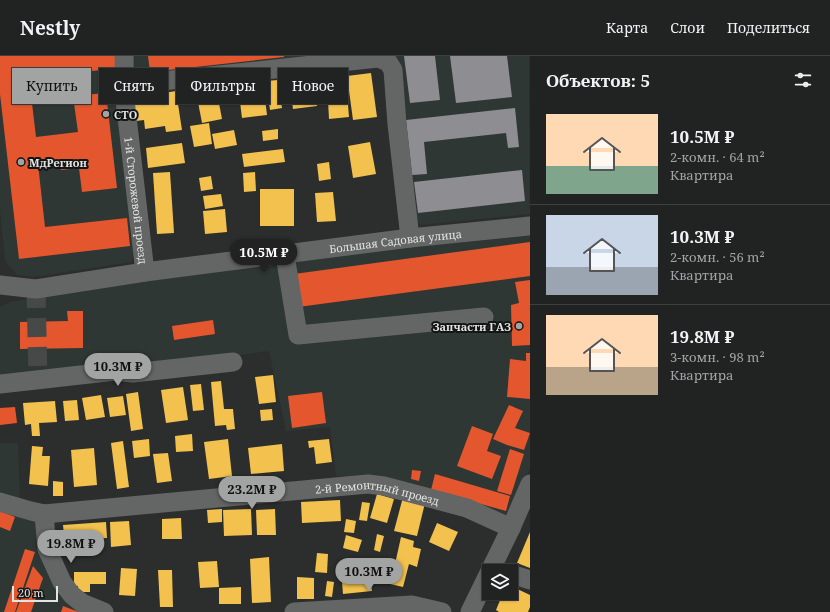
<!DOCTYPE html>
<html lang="ru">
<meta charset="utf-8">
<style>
body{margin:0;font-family:"Noto Serif",serif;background:#292a2a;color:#f1f3f6;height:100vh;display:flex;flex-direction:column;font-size:15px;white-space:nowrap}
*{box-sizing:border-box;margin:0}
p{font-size:13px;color:#a2a4a5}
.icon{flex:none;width:22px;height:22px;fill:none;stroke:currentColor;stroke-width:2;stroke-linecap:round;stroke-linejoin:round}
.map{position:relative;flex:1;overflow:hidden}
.drawer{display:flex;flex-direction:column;background:#212222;width:300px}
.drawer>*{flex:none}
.top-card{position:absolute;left:12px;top:12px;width:380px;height:36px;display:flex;gap:8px}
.buttons{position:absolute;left:482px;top:508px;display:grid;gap:8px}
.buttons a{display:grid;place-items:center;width:36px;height:36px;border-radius:0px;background:#212222;box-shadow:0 1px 3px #0004,0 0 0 1px #3e3f40;font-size:20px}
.scale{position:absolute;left:12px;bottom:10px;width:46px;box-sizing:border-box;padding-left:4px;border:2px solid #e1e4e3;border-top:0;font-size:11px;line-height:14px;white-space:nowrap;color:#e1e4e3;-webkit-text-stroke:3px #141615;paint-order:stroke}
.price{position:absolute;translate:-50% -34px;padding:0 9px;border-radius:14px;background:#a2a4a3;color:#111;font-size:13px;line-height:26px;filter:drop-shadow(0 1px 2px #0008)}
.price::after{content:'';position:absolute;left:50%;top:24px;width:12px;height:9px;margin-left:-6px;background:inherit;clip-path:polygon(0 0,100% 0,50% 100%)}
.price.current{background:#222;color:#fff}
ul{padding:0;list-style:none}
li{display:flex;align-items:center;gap:12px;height:100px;padding:0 16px}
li+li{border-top:1px solid #3e3f40}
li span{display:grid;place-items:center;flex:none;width:112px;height:80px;border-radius:0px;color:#555}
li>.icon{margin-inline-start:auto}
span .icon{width:48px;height:48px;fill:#fffc;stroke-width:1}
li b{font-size:17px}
h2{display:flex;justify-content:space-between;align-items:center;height:48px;padding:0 16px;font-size:17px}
.pill{padding:0 14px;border-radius:0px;background:#212222;box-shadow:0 1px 3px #0004,0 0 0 1px #3e3f40;font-size:14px;line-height:36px}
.pill.current{background:#a2a4a3;color:#111}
header{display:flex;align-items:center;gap:24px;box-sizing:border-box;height:56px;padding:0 20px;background:#212222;border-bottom:1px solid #3e3f40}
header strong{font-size:19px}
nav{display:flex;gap:22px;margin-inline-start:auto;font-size:14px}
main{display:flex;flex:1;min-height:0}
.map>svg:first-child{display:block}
.built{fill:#2e3734}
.homes{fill:#f2c14e}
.shops{fill:#e4572e}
.industry{fill:#8d8d92}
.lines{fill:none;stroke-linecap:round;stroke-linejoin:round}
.minor-tunnel{stroke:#474848;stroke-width:19;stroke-dasharray:19 10;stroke-linecap:butt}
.minor{stroke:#646665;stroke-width:19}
.poi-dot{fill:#a2a4a3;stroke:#141615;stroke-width:1.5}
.labels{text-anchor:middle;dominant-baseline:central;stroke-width:4;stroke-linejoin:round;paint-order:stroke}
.poi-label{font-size:11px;font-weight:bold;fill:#e1e4e3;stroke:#141615;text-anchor:start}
.street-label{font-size:11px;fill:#e1e4e3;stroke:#141615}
</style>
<header>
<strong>Nestly</strong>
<nav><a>Карта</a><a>Слои</a><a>Поделиться</a></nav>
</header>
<main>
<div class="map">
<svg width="530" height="556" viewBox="0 0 530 556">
<rect width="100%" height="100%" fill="#2c2d2d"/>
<g class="built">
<path d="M0,0H117L135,196L131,206L34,221L17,219L8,209L5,204L0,156Z"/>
<path d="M131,0H316L141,19L135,15Z"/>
<path d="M394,0H529L530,158L421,169L416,167Z"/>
<path d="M530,180V412L512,456L504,459L368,424L336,420L330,371L286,375L269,295L140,312L0,324V251L10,246L124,228L410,191Z"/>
<path d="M0,387H18L20,444L0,439Z"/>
<path d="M0,451L32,462L38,468L89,556H0Z"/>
</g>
<g class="homes">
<path d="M371,17L377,61L353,64L347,20Z"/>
<path d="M278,24L282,52L270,54L266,25Z"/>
<path d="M346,25L349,61L329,63L327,26Z"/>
<path d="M314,29L317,50L293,53L290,31Z"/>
<path d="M176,35L182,74L166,76L165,70L145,73L144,64L136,65L133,42Z"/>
<path d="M264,35L267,59L242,62L239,38Z"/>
<path d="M218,42L222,63L202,67L198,46Z"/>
<path d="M209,67L212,88L194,91L190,70Z"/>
<path d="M278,73V83L263,85L262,75Z"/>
<path d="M234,74L237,89L215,93L212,78Z"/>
<path d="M370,86L376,118L353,122L348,90Z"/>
<path d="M182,87L185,107L148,112L146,92Z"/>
<path d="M283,93L285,106L244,111L242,98Z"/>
<path d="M329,106L331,123L319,125L317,108Z"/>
<path d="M170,116L174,177L157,178L153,117Z"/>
<path d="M255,116L256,135L244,136L243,117Z"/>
<path d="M211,120L213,133L201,135L199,122Z"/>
<rect x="260" y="133" width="34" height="37"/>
<path d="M333,136L336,165L317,166L315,137Z"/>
<path d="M221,138L223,150L205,153L203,140Z"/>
<path d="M225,153L227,176L205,178L203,155Z"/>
<path d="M273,319L276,346L259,348L255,321Z"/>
<path d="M221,325L224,353H233L235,373L227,374L226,369L215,370L211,326Z"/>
<path d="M201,328L204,354L193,355L190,329Z"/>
<path d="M183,331L188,364L166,367L161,334Z"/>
<path d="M138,336L143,373L131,375L126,338Z"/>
<path d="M101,339L105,361L86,364L82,342Z"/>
<path d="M123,340L126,359L110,361L107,342Z"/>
<path d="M77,344L79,364L65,365L63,345Z"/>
<path d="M55,345L57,366L39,367L40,380H32L31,368L25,369L23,347Z"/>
<path d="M272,353L273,364L261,365L260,354Z"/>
<path d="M192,378L193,395L176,396L175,380Z"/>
<path d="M149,383L150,400L134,402L132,385Z"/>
<path d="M228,383L232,420L209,423L204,386Z"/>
<path d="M329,383L332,406L316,408L314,391L309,392L308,385Z"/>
<path d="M123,385L129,431L117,433L111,387Z"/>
<path d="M282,388L284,415L251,418L248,392Z"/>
<path d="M32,390L43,391L42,400H50L48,430L29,428Z"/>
<path d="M94,392L97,429L74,431L71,394Z"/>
<path d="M168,397L172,425L157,427L153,398Z"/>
<path d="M53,425L63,426V440H53Z"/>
<path d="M377,438L394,443L387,467L370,462Z"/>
<path d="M403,441L425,447L417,480L394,475Z"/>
<path d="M340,444L341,465L302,467L301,446Z"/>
<path d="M362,446L370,447L367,465L359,464Z"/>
<path d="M222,453V466L208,467L207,454Z"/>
<path d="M251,453L252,479L224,480L223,454Z"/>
<path d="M275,453L276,479H257L256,454Z"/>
<path d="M181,462L182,483H162V463Z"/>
<path d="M346,463L356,465L354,477L344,476Z"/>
<path d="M129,465L131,489L111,491L110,466Z"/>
<path d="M106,466L107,482L84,483L85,489L65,490L63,469Z"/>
<path d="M437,467L458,476L449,495L429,486Z"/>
<path d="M530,476V512L517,507Z"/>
<path d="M377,478L384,480L380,496L374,494Z"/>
<path d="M346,479L362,484L358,496L343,492Z"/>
<path d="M401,481L414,485L413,491L421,493L417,511L409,508L403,531L386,527L391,507L395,508Z"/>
<path d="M317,497L328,498L327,517L315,516Z"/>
<path d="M269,501L271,546L252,547L250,503Z"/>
<path d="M217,505L219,531L200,532L198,506Z"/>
<path d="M369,510L372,535L343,538L341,513Z"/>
<path d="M121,512L137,513L135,540L119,539Z"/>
<path d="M158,514H172L173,551H160Z"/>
<path d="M74,516H106V528H90V536H78V530H74Z"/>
<path d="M297,521L314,522V543H297Z"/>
<path d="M327,525L334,526L332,541L325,540Z"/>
<path d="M511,530L530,539V551L528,556H499L496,554L503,537H511Z"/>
<path d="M241,531V548H219V532Z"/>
</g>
<g class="shops">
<path d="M0,0H117L119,12L29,22L36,81L78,76L73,40L106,37L117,132L82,136L79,112L61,114L60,106L38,108L45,171L127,162L130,190L19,203L0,38Z"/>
<path d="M148,0H284V1L150,16Z"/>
<path d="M530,186V220L298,251L294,218Z"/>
<path d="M530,224V289L512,290L511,249L519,247L515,226Z"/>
<path d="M67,255H83V292L20,293V266L68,265Z"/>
<path d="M213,264L215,278L174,284L172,270Z"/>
<path d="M526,297H530V343L507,341L510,303L526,305Z"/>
<path d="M322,336L326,367L292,372L288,340Z"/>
<path d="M509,349L523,355L515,372L530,377L524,394L507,389L493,383Z"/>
<path d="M15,351L17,367L0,369V352Z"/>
<path d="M472,370L493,378L487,395L501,400L492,423L457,410Z"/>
<path d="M510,393L524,398L511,439L497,435Z"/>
<path d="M412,414L421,415L419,425L411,423Z"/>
<path d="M435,418L510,440L506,455L431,434Z"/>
<path d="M0,455L15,461L10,475L0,471Z"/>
<path d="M25,493L35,496L15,556H4Z"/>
<path d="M33,510L43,522L31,556H16Z"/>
<path d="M63,550L79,556H61Z"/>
</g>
<g class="industry">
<path d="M404,0H435L440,44L410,47Z"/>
<path d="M450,0H507L512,41L456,47Z"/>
<path d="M515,52L519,91L508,92L506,77L424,86L427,118L412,119L406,64Z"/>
<path d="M522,114L525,145L418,157L414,126Z"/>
</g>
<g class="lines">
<path class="minor-tunnel" d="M36,233L38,323"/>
<g class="minor">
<path id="s1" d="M124,0L125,44L145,216"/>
<path d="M125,29L378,2L388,6L393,14L397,68L410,182"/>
<path d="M285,199L298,279L484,261"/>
<path id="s2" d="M0,229L36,233L145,216L410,182L530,170"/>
<path d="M0,328L116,315L133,317L233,306"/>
<path id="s3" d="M0,446L31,455L44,458L368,428L384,430L467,452L511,472"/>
<path d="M44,458L47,493L62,526L72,539L82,547L104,556"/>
<path d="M490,515L511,472L530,428"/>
<path d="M511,518L530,524"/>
<path d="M294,556L412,549L442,556"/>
<path d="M470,556L489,517"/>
</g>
</g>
<g class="poi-dot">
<circle cx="106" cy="58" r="4"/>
<circle cx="21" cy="106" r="4"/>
<circle cx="519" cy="270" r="4"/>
</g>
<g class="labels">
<g class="poi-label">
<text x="114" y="58">СТО</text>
<text x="29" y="106">МдРегион</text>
<text x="511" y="270" text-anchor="end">Запчасти ГАЗ</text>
</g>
<g class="street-label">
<text stroke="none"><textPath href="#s1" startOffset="145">1-й Сторожевой проезд</textPath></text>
<text stroke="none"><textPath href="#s2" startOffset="399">Большая Садовая улица</textPath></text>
<text stroke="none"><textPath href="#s3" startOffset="381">2-й Ремонтный проезд</textPath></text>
</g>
</g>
</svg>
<div class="buttons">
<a><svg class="icon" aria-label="layers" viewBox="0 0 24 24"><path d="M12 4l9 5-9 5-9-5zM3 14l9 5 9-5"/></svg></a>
</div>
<div class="scale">20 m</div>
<b class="price current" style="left:264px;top:217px">10.5M ₽</b>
<b class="price" style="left:118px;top:331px">10.3M ₽</b>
<b class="price" style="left:252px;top:454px">23.2M ₽</b>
<b class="price" style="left:71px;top:508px">19.8M ₽</b>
<b class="price" style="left:369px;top:536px">10.3M ₽</b>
<div class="top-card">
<a class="pill current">Купить</a>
<a class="pill">Снять</a>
<a class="pill">Фильтры</a>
<a class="pill">Новое</a>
</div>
</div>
<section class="drawer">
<h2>Объектов: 5<svg class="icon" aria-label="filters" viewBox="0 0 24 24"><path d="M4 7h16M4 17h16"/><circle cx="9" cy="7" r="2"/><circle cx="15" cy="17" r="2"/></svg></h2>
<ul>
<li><span style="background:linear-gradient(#ffd9b3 65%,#7fa58c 0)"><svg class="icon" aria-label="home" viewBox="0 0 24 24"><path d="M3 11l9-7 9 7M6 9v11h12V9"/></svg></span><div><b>10.5M ₽</b><p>2-комн. · 64 m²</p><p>Квартира</p></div></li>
<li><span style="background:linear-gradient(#c9d6e8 65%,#9aa5b1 0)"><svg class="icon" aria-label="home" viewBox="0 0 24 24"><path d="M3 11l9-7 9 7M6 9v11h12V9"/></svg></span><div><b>10.3M ₽</b><p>2-комн. · 56 m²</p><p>Квартира</p></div></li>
<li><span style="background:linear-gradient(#ffd9b3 65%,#b9a48a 0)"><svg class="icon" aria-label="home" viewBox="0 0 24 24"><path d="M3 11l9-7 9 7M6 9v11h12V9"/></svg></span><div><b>19.8M ₽</b><p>3-комн. · 98 m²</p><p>Квартира</p></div></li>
</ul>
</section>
</main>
